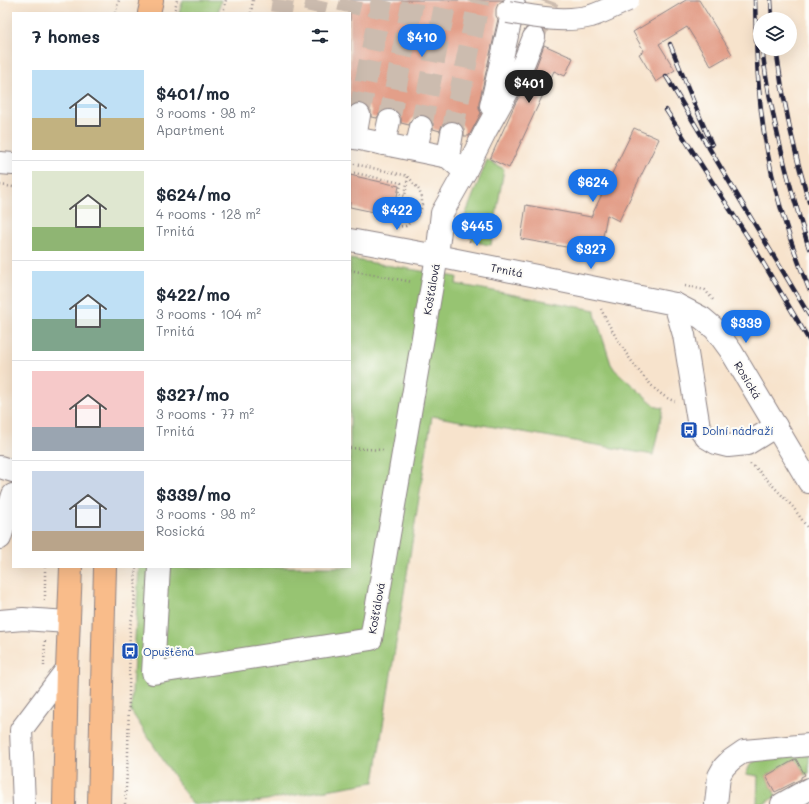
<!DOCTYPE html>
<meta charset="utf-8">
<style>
body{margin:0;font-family:Mali,sans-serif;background:#f2f2f3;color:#1f2937;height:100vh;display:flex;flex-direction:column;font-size:15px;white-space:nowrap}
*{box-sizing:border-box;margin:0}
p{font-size:13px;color:#747a83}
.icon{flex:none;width:22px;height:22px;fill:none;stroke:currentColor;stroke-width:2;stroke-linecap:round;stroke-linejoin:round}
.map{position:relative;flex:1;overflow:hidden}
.details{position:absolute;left:12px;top:12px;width:339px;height:556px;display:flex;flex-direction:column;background:#fff;border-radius:0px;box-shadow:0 4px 16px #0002}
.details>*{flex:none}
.controls{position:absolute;left:753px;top:12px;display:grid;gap:8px}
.controls a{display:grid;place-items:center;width:44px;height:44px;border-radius:50%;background:#fff;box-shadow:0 4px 16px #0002;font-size:20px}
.price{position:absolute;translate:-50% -34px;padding:0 9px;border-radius:14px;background:#1a73e8;color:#fff;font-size:13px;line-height:26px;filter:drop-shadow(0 1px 2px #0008)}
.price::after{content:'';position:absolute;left:50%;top:24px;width:12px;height:9px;margin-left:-6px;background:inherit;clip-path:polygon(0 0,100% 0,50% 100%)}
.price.selected{background:#222;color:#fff}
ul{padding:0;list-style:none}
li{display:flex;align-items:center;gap:12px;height:100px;padding:0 20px}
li+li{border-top:1px solid #e0e1e3}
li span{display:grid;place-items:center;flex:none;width:112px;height:80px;border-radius:0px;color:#555}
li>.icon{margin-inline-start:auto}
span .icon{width:48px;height:48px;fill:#fffc;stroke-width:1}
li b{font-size:17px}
h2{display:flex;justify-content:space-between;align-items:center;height:48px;padding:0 20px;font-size:17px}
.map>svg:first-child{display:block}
.green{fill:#97c472;stroke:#5c7356}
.building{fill:#e39f89}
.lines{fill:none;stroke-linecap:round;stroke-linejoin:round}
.minor-tunnel{stroke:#ccbcaf;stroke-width:22;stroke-dasharray:22 11;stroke-linecap:butt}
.minor-casing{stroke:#8c8284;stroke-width:24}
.major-casing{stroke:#8c8284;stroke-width:24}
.path{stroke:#8c8284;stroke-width:2.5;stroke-dasharray:1 3;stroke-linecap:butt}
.minor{stroke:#fff;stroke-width:22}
.major{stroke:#f9bc8a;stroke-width:22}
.rail-casing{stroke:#22223b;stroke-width:4.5}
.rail{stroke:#fdfcf7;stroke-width:3;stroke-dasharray:9;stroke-linecap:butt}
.minor-bridge-casing{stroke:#8c8284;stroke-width:24;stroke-linecap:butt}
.minor-bridge{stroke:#fff;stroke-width:22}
.labels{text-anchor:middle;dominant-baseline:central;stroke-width:4;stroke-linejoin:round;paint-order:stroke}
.street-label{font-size:11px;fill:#22223b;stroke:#fdfcf7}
.transit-label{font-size:11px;fill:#164399;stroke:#fdfcf7;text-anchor:start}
</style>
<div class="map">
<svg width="809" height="804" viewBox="0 0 809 804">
<rect width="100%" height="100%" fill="#fdfcf7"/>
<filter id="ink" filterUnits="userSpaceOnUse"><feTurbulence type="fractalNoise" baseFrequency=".025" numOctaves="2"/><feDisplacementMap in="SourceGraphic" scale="8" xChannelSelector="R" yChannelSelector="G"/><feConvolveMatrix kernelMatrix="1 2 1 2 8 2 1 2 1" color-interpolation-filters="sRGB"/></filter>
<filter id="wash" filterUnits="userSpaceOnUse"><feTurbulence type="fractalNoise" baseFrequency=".012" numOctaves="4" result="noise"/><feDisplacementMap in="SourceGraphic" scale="16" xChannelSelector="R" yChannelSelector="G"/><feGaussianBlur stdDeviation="0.9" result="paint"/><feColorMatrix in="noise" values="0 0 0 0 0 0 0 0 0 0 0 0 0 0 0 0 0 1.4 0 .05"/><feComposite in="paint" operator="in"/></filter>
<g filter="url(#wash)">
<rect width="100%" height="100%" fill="#f7e3cc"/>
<g class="green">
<path d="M183,0H221L218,13H179Z"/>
<path d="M487,160L504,169L491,245C475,243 466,239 463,221Z"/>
<path d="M350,259L457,277L456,284L595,310V314L611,364L615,370L657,407L663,408L653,455L432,416L374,782L243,804H192L131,711L139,567H350Z"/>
<path d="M809,751V773L805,775L796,759L766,776L776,796L764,804H757L758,776L746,774L750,765L757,759Z"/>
</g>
<g id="blocks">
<g class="building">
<path d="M350,0H503L498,4L496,9V16L498,19L479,103V109L481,113L469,136H464V128L460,123L454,121H447L442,125L440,131L433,129V123L429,118L424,115H417L412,119L409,125L401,123V118L398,112L392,109H385L380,113L377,118L371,117V110L367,106L362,103H355L350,107Z"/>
<path d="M686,0H699L732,54L711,66L687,27L659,44L675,70L656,82L639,54L644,51L633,32Z"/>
<path d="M544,45L573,58L565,76L554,71L509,168L490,159L515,104L536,67Z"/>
<path d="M634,128L659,139L619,221L607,215L600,253L521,239L526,205L591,217Z"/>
<path d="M350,175L399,186L393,216L350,207Z"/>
<path d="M796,759L805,775L801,777V779L775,792L766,776Z"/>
</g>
</g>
</g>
<g filter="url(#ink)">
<use href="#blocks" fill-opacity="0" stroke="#8c8284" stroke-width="1"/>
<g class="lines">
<g class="minor-tunnel">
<path d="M281,13L283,0"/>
<path d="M314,13L317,0"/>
<path d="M348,13L351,0"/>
<path d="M535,34L548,0"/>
<path d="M359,115L382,0"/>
<path d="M389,121L413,0"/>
<path d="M421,127L446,0"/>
<path d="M452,133L479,0"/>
</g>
<g class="minor-casing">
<g id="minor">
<path d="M491,106L514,5"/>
<path d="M350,137L448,157L465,172"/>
<path d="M355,138L359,115"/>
<path d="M384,144L389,121"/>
<path d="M416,150L421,127"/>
<path d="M448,157L452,133"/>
<path d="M0,163L13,164"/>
<path d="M350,240L437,256L675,304L702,318L715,329L731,351L809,482"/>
<path d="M675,304L684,335L699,427L706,437L716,443L728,446L747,444L776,426"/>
<path d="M0,467L13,471"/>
<path d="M0,538L13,495"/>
<path d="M159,567L153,673L371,639L437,256L442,213L465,172L485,132L524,62L534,37"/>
<path d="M0,621L23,619L68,622"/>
<path d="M24,804L21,730L67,669"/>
<path d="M716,804L719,776L724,767L731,760L744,751L809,745"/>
<path d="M782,804L809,789"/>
</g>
</g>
<g class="major-casing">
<g id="major">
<path d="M149,13L152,0"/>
<path d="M64,804L67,669L71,567"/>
<path d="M99,804L105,567"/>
</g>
</g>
<g class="path">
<path d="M115,13L119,0"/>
<path d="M174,13L177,0"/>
<path d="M223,13L226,0"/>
<path d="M251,13L253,0"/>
<path d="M350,163L408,176L419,190L422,198V207L418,215L406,226L395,227"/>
<path d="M350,172L401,183L399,194L405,196L408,176"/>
<path d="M0,185L13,187"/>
<path d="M462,227L465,235L470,242"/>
<path d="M350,270L412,282"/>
<path d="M685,286L705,290L714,301"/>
<path d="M601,309C612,333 649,396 675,401"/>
<path d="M350,448L383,450"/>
<path d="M750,464L755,467L793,507L809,530"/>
<path d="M45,600V567"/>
<path d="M44,666L45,639"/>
<path d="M125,804L128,755L130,626L134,609L136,567"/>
</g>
<use href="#minor" class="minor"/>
<use href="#major" class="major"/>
<g class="rail-casing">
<g id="rail">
<path d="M755,0C756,30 756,59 759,89C764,157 783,226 809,289"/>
<path d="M771,0L772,19"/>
<path d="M670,44L699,115L712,145"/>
<path d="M762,49C771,117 788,183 809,248"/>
<path d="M776,49C783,101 794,152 809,202"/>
<path d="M666,76L809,315"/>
<path d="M666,110L749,239L809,340"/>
</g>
</g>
<use href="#rail" class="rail"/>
<g class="minor-bridge-casing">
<path id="minor-bridge" d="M508,12C534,17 564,23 591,16C604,12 616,5 628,0"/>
</g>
<use href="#minor-bridge" class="minor-bridge"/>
</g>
</g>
<defs>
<g id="bus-square" transform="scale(0.9)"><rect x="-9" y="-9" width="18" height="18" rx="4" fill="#1a4fb4" stroke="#fdfcf7"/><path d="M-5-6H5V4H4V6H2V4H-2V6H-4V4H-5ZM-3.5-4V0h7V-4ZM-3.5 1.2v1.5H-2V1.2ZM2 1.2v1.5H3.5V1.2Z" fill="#fff"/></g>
</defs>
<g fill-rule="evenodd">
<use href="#bus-square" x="689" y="430"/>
<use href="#bus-square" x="130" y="651"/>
</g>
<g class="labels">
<g class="street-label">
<text transform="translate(507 270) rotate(11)">Trnitá</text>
<text transform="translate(431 289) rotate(-80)">Košťálová</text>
<text transform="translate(748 380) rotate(59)">Rosická</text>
<text transform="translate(376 608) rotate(-80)">Košťálová</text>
</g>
<g class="transit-label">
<text x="702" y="430">Dolní nádraží</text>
<text x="143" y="651">Opuštěná</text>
</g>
</g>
</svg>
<div class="controls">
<a><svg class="icon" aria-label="layers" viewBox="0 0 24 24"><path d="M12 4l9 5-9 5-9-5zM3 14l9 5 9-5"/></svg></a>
</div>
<b class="price" style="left:422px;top:58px">$410</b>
<b class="price selected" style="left:529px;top:104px">$401</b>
<b class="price" style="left:593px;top:203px">$624</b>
<b class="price" style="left:397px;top:231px">$422</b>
<b class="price" style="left:477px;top:247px">$445</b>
<b class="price" style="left:591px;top:270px">$327</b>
<b class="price" style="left:746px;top:344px">$339</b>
<section class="details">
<h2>7 homes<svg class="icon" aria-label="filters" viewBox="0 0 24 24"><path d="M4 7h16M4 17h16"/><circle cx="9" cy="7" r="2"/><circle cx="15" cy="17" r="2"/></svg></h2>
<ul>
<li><span style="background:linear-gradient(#bfe0f5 60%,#c2b280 0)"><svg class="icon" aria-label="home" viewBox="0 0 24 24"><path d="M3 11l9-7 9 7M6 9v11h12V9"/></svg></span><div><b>$401/mo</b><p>3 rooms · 98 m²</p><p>Apartment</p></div></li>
<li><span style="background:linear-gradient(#dfe7d0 70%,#8fb573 0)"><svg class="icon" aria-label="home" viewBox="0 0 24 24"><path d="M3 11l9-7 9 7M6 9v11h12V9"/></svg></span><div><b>$624/mo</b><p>4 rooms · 128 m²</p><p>Trnitá</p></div></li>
<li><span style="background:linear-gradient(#bfe0f5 60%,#7fa58c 0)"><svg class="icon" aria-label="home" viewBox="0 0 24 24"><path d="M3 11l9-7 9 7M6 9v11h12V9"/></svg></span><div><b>$422/mo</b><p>3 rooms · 104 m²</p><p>Trnitá</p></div></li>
<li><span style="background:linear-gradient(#f6c9c9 70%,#9aa5b1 0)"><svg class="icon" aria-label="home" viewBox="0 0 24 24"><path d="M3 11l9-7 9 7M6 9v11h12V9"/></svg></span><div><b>$327/mo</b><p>3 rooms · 77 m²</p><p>Trnitá</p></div></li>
<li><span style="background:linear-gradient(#c9d6e8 75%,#b9a48a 0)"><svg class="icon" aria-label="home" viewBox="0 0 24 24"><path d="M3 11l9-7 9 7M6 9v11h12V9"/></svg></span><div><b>$339/mo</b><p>3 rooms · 98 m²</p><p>Rosická</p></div></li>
</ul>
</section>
</div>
